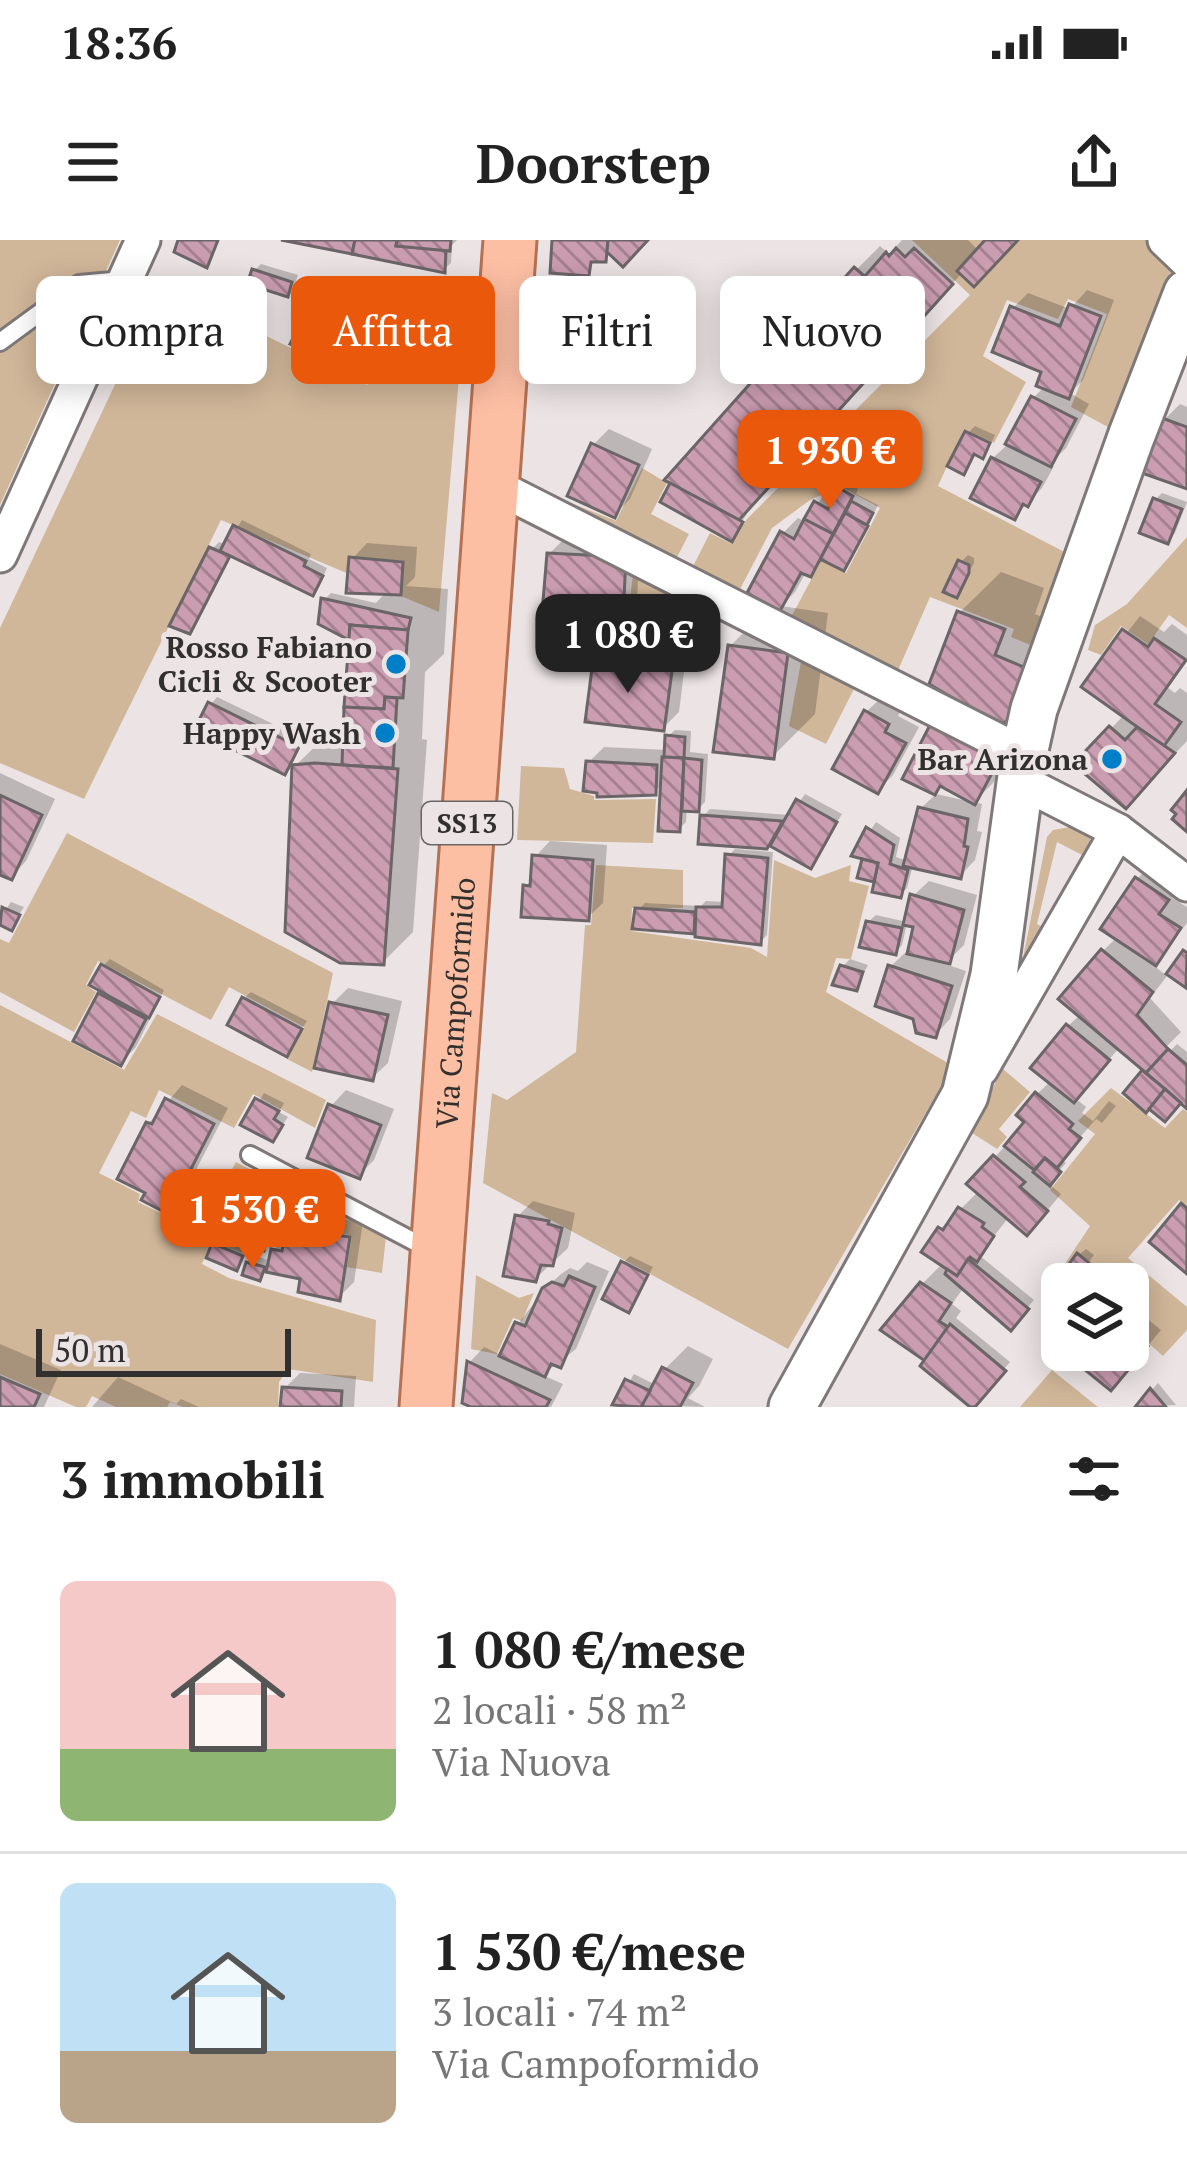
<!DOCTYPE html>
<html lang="it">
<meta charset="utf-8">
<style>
body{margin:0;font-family:"PT Serif",serif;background:#f6f6f6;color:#222;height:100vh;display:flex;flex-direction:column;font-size:45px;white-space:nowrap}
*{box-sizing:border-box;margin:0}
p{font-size:39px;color:#767676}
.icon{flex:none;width:66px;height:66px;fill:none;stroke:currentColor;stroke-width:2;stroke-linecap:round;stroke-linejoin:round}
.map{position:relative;height:1167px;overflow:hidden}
.side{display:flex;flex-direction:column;background:#fff;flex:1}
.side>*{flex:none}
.guide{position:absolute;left:36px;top:36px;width:1116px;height:108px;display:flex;gap:24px}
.controls{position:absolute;left:1041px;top:1023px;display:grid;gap:24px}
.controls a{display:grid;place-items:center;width:108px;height:108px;border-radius:18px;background:#fff;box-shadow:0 6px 30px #0003;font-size:60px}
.scale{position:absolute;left:36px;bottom:30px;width:255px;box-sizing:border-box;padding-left:12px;border:6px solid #322f2f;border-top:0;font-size:33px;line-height:42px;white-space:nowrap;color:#322f2f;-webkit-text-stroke:9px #ece4e4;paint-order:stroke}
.price{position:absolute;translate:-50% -102px;padding:0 27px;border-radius:24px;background:#ea580c;color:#fff;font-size:39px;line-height:78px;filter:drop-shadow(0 3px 6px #0008)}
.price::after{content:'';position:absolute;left:50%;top:72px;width:36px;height:27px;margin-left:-18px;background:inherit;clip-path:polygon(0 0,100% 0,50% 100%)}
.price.on{background:#222;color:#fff}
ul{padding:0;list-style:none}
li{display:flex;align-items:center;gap:36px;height:300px;padding:0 60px}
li+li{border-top:3px solid #e0e0e0}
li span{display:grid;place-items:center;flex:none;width:336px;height:240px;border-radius:18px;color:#555}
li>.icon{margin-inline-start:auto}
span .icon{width:144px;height:144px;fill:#fffc;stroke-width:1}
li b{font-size:51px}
h2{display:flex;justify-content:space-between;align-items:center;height:144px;padding:0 60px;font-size:51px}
.pill{padding:0 42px;border-radius:18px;background:#fff;box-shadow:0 6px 30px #0003;font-size:42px;line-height:108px}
.pill.on{background:#ea580c;color:#fff}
.status{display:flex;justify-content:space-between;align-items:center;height:84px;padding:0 60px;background:#fff;direction:ltr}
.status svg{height:33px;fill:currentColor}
header{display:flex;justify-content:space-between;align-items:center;height:156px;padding:0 60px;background:#fff;font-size:54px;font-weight:700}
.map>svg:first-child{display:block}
.green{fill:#d1b79a}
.shadow{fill:#0003}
.building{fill:url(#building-back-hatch);stroke:#6b6568;stroke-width:3}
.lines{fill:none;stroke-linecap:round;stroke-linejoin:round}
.service-casing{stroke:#7f7878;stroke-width:22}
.minor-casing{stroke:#7f7878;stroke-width:39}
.secondary-casing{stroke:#7f7878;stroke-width:51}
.primary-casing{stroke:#b57153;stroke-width:57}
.service{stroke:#fff;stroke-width:16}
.minor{stroke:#fff;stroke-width:33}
.secondary{stroke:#fff;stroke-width:45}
.primary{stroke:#fdbfa4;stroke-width:51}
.poi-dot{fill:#007ec7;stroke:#ece4e4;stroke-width:4.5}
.labels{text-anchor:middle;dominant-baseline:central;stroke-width:10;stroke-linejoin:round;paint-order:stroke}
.shield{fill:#ece4e4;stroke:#6a6565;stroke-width:3}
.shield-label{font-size:27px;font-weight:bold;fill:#322f2f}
.poi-label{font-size:30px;font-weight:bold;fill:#322f2f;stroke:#ece4e4;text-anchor:end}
.street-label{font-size:30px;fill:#322f2f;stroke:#ece4e4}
</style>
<div class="status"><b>18:36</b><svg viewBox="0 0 49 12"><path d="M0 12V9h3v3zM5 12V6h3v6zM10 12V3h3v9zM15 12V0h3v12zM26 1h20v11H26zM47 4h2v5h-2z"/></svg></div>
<header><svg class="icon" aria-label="menu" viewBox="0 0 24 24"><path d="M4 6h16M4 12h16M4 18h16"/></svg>Doorstep<svg class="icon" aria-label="share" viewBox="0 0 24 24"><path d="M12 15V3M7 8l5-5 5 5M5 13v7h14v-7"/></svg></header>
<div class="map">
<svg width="1187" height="1167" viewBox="0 0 1187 1167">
<defs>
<pattern id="building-back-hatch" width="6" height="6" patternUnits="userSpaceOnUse" patternTransform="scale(3)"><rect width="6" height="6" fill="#cb9db1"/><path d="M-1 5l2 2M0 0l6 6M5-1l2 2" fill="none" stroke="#a58090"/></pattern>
</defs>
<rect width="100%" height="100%" fill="#ece4e4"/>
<g class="green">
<path d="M0,0H120L0,265Z"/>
<path d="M912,0H1150L1178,35L1119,193L1071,167L1107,74L1068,59L1058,79L1007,60L983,116L1026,142L994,203L964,189L938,246L1074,317L1040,409L1011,397L1014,389L930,357L896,435L789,381L821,321L846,333L880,268L840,246L810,260L772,288L737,355L690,332L710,293L732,304L746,280L970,55Z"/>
<path d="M162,45L367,145L372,138L431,142L438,57L465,67L439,372L221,280L84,559L0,523V388Z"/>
<path d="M642,228L667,243L651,274L689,294L674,323L536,249L616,281Z"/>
<path d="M1187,297V388L1169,375L1148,404L1121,386L1101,415L1088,410L1095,385L1127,364Z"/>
<path d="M633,335L682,360L670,394L626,391Z"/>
<path d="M801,422L854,449L826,504L789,486Z"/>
<path d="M521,526L564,528L570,549L594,556V560L656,559L653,603L517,600Z"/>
<path d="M1081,585L1090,591V604L1084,616L1057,602L1037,684L1054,693L1021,728L1047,597L1053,590Z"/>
<path d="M67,593L333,733L312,832L287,819L304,787L229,747L211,780L98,721L86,745L96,752L74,792L0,752V699L9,703Z"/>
<path d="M774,620L815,638L851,625L849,641L869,646L851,719L836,718L826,752L953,826L788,1109L483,943L492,853L507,860L576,812L585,685H591L596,625L683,630V668H632L631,691L751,708L767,717Z"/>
<path d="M0,765L124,830L157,774L326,860L315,888L253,854L234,888L159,850L146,878L131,871L99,933L140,954L138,962L169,977L187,941L217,956L236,922L266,938L258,981L247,980L242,1013L211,1001L202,1024L229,1038L376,1080L373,1142L288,1129L279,1142L278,1167H183L170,1162L167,1167H116L92,1156L86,1167H76L0,1134Z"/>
<path d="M1003,829L1030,852L999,889L1007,897L997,909L969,891Z"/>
<path d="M1111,848L1165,888L1183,869L1187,872V965L1179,960L1128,1018L1187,1067V1090L1163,1116L1128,1085V1044H1080L1062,1028L1090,986L1050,950L1095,894L1078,881Z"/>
<path d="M319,964L386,996L382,1033L347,1027L352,996L312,986Z"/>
<path d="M476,1035L519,1058L534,1053L522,1081L513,1078L497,1114L471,1109Z"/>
<path d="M1052,1130L1098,1167H1020Z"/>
</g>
<g class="shadow">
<path d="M296,0H457L452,5L451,23L444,29Z"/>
<path d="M902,0H968L979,11L989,0H1014L963,32L742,272L747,274L731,298L669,239L857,29L880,6L889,14Z"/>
<path d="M261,24L298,35L294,46L287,53L254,31Z"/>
<path d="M417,36L450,38L443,121L428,136L368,132L307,76L323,60L377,89L397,90L401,52Z"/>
<path d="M1087,50L1114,60L1083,140L1070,153L1089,164L1066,208L1050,224L1054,226L1042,248L1014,277L993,218L1010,202L1033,158L1045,146V130L1013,68L1028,53L1070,69Z"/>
<path d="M1180,164L1187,167V246L1164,180Z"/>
<path d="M975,186L995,195L989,208L982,215L976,212L963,231L968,193Z"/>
<path d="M609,189L652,209L630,259L614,275L593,205Z"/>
<path d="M848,243L858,249L856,254L878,265L851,321L844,327L825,318L810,334L806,332L795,352L781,366L828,373L815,474L773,516L730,406L773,364L783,293L798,278L806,282L823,256L835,262Z"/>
<path d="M1162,253L1187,262L1175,293L1168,300L1155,260Z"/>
<path d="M242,280L311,314L309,319L327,328L319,346L312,352L232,314L189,390L212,309L219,302L227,305Z"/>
<path d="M565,298L640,303L637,360L622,375L549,314Z"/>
<path d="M367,303L417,307L415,337L406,346L448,349L444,414L425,432L422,499L427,500L413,692L383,722L295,526L326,496H346L352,398L324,360L331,353L376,363L387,351L352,319Z"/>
<path d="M968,315L974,318V323L957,354L961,322Z"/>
<path d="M1001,332L1044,348L1035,374L1070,389L1016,520L974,562L982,564L977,591L982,592L975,620L960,636L913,625L907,648L900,655L878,639L861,635L866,617L855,614L876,582L900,598L896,617L908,621L920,569L936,554L972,562L942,544L935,552L934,485L960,459L959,373Z"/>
<path d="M1140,376L1164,392L1172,384L1187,395V421L1168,448L1175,453L1180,448L1187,453V501L1126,565L1078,523L1124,475L1085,447Z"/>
<path d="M611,407L686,416L679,472L663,488L596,422Z"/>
<path d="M217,457L304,499L285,531L211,464Z"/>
<path d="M882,457L902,468L898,476L919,487L893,535L878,550L866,472Z"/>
<path d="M675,490L691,491L690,512L708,514L705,562L698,569H687L686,582L679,589L665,542L654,552L589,522L604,507L667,510L668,496Z"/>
<path d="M0,533L55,559L26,621L11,637L0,632Z"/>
<path d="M805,554L842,574L811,625L770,603L701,601L703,576L710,569L790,575Z"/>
<path d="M550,601L607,605L603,663L587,678L526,646L534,638L535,617Z"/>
<path d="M735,609L773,612L767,695L760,702L697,691L635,686L638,670L645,663L701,666L706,661L725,662L728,616Z"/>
<path d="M1152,624L1182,643L1172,658L1187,667V683L1153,725L1167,736L1150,758L1181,792L1155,818H1163L1177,804L1187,812V865L1127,853L1146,830L1120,807L1075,858L1086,867L1082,873L1093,881L1109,861L1116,866L1102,883L1096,879L1061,919L1066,923L1048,943L1061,954L1042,977H1009L979,1015L1034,1060L1017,1080L964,1047L952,1064L961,1071L956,1078L1010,1122L973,1166L922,1044L943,1023L940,989L979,951L995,917L1028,881L1037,854L1051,841L1068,786L1081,774L1103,711L1117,697L1137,639Z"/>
<path d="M929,641L977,655L964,705L945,724L966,731L950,779L935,795L890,727L906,712L910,713L916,685L907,683L902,705L895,712L868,682L876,675L907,682L913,656Z"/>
<path d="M11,662L24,667L11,687L0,682V678Z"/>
<path d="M110,719L164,750L136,807L120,823L101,755L105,750L103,726Z"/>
<path d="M850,719L868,725L856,748L843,726Z"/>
<path d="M348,748L402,761L388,823L372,838L332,764Z"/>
<path d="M251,752L307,781L286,813L244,758Z"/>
<path d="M182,845L228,868L183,955L168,970L149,952V883Z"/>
<path d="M346,850L394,869L374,920L359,935L331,866Z"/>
<path d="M264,853L284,863L279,872L288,877L273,899L245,884Z"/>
<path d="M533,961L575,973L568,1008L535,1039L518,976Z"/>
<path d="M305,974L363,982L354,1042L339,1057L304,1037L268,1029L259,1038L249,1023L256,1016L271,1021L274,1010Z"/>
<path d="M258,976L275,979L270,1000L263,1007L250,1005L236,1027L214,1005L221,998L245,1008L251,983Z"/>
<path d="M1086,1009L1094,1015L1085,1027L1079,1015Z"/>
<path d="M630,1016L653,1027L629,1069L623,1023Z"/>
<path d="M587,1022L609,1031L576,1109L542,1135L563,1144L551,1167H478L465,1161L470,1122L484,1107L503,1116L518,1084L544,1050L561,1034L570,1028L578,1031Z"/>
<path d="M1128,1063L1161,1090L1126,1132L1066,1110H1128Z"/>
<path d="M0,1104L61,1130L44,1167H0Z"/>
<path d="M688,1106L713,1119L699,1146L688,1158L705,1167L616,1164L634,1134L656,1145L665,1129Z"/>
<path d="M300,1133L356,1136L354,1167H283L284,1149Z"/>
<path d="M118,1137L176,1164L181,1159L199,1167H92Z"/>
<path d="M1158,1143L1176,1165L1138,1167L1152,1150Z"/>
</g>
<g class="building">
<path d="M178,0H218L207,28L174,12Z"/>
<path d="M281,0H355L352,14Z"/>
<path d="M355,0H397L396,6L446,10L445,33L352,14Z"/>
<path d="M397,0H451L450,11L396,6Z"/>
<path d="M552,0H608L606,22H591L589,36L550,33Z"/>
<path d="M608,0H648L623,27L607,12Z"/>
<path d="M985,0H1018L974,47L957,31Z"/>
<path d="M896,8L905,17L914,8L953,44L918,83L865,36L886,12L889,16Z"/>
<path d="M854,27L918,83L739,280L664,240Z"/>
<path d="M252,29L292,42L288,57L247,44Z"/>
<path d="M398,50L436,53L429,140L368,135L366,139L290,104L305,74L361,103L393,105Z"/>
<path d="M1069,64L1101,76L1069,159L1036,146L1041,132L992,112L1010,66L1060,86Z"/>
<path d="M1031,156L1076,179L1051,227L1005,204Z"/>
<path d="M1162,178L1187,187V249L1142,233Z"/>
<path d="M965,191L990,203L983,219L974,214L964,235L947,226Z"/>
<path d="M591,203L639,225L615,278L567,256Z"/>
<path d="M991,217L1041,242L1028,267L1023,264L1015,280L970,258Z"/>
<path d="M670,243L743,282L732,302L660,262Z"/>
<path d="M839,248L853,256L833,294L804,279L814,261L828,269Z"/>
<path d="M1153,258L1182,269L1168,304L1139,293Z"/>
<path d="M851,261L873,273L867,285L845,273Z"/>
<path d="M845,273L868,286L844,331L820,319Z"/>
<path d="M804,279L833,294L811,337L801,333L780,371L747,353L780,291L794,299Z"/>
<path d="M233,285L306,321L304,326L323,336L313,356L220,311Z"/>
<path d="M209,307L230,316L190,394L169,386Z"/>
<path d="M547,313L626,317L623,379L542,373Z"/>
<path d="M349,317L403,322L401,355L346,353Z"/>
<path d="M958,320L969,325V333L957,358L943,352Z"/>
<path d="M321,358L411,378L408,390L350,385L349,400L318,384Z"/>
<path d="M957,371L1005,389L995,415L1031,430L1011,479L999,485L929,444Z"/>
<path d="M350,385L408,390L403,458L385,457L384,469L344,467Z"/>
<path d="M1122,389L1148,407L1154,398L1186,420L1155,464L1181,482L1164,506L1081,447Z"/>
<path d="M728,405L788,413L774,519L713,512Z"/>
<path d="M593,421L672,431L664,491L585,482Z"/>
<path d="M385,457L397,458L393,528L342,525L344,467L384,469Z"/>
<path d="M208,462L299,507L285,535L194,490Z"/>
<path d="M864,470L889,484L885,492L906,503L878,554L832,529Z"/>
<path d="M931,483L999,520L975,565L940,546L935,555L902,539Z"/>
<path d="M1109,486L1125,500L1137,487L1175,513L1126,569L1073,524Z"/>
<path d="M665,495L685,497L684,518L664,517Z"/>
<path d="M662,517L684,518L680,592L658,591Z"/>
<path d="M684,518L702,520L699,572L682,571Z"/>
<path d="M586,521L657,525L656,555L597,557V553L583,551Z"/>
<path d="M315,523L398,529L384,725L340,723L285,692L292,525Z"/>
<path d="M1187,550V592L1172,579L1176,574L1171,570Z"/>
<path d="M0,555L42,575L12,640L0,635Z"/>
<path d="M796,559L837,582L811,629L770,606Z"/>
<path d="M918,567L968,579L964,606L968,607L961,639L903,626Z"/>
<path d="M700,575L783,581L767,609L698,604Z"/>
<path d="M866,587L894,605L890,624L908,630L901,658L872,652L878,623L851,616Z"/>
<path d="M725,614L768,618L761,705L695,697L696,667H722Z"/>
<path d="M532,615L593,620L589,681L521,677L523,645L530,646Z"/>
<path d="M862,619L878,623L874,642L857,638Z"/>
<path d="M1135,637L1169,660L1159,674L1181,688L1156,726L1100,689Z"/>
<path d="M910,654L964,670L950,724L907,714L913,687L903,685Z"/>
<path d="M2,667L20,675L12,691L0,685Z"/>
<path d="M635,668L695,672L694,694L632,689Z"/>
<path d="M866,681L902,688L896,715L859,707Z"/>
<path d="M1101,709L1153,752L1137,775L1168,809L1146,833L1058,759Z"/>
<path d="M1183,710L1187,713L1186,748L1166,734Z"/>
<path d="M101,724L160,757L149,778L89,745Z"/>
<path d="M840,725L863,732L857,751L832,745Z"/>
<path d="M888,725L952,746L936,798L916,793L913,779L875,766Z"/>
<path d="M98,753L146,779L121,826L73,801Z"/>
<path d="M242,757L302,789L287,817L227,785Z"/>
<path d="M329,762L388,775L373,841L314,828Z"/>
<path d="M1066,784L1110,820L1074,863L1030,828Z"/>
<path d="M1168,809L1187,825V869L1146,833Z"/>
<path d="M1142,830L1165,849L1146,873L1123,853Z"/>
<path d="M1165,849L1181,863L1165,882L1149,869Z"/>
<path d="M1035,852L1073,884L1069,889L1081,898L1057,928L1045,918L1034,930L1004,906L1024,882L1016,875Z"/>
<path d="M165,858L214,884L168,974L141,960L145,953L117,939L146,882L152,884Z"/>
<path d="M255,858L279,871L274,879L283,885L273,902L240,885Z"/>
<path d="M328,864L381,885L360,939L307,918Z"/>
<path d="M993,915L1025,942L1020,947L1048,971L1027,996L966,944Z"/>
<path d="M1045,918L1061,932L1050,946L1033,932Z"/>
<path d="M1181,963L1187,968V1034L1149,1002Z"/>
<path d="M958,967L984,983L982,987L994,996L977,1022L970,1017L957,1036L921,1012L938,987L943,990Z"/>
<path d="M515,975L549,981L548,984L562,988L553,1026L541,1025L536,1042L503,1036Z"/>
<path d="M248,981L269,985L264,1011L243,1006Z"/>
<path d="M287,988L350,997L340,1061L298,1052L300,1039L266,1032L271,1009L282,1011Z"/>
<path d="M212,1003L243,1016L237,1031L206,1018Z"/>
<path d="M1077,1013L1089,1023L1079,1038L1066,1028Z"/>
<path d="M968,1019L1029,1069L1011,1091L945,1034L947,1029L957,1036Z"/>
<path d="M621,1021L648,1035L629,1073L602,1059Z"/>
<path d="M246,1022L265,1027L260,1041L242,1035Z"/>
<path d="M569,1036L595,1047L561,1128L551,1124L545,1137L499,1116L515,1082L525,1086L542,1048L552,1042L564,1046Z"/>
<path d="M920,1042L951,1063L939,1081L948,1087L925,1121L880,1090Z"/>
<path d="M1062,1081V1110H1128V1090L1148,1106L1111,1151L1047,1099Z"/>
<path d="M950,1084L1006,1131L975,1167H970L920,1126Z"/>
<path d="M467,1121L550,1160L546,1167H471L462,1163Z"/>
<path d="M662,1127L693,1143L680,1167H641Z"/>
<path d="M0,1137L40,1154L34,1167H0Z"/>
<path d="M625,1139L650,1151L641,1167L612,1165Z"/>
<path d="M282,1147L342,1151L341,1167H280Z"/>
<path d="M1150,1148L1166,1167H1135Z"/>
</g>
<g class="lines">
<g class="service-casing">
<g id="service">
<path d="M0,102L79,44L124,40"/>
<path d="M250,915L430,1010"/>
</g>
</g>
<g class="minor-casing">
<g id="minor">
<path d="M1165,0L1187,21"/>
<path d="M493,245L1024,514"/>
<path d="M0,315L143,0"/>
<path d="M1022,542L1118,591L1187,644"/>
<path d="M981,829L1118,591"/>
</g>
</g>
<g class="secondary-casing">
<path id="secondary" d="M792,1167L965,855L994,735L1024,514L1034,469L1131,197L1187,53"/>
</g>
<g class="primary-casing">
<g id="primary">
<path id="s1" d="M426,1167L510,0"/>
</g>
</g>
<use href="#service" class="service"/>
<use href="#minor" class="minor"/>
<use href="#secondary" class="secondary"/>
<use href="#primary" class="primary"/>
</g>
<g class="poi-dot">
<circle cx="396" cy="424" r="12"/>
<circle cx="385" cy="493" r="12"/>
<circle cx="1112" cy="519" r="12"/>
</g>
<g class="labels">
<rect class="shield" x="422" y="562" width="90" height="42" rx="9"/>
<g class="shield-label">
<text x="467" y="583">SS13</text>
</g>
<g class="poi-label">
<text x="372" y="407">Rosso Fabiano<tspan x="372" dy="34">Cicli &amp; Scooter</tspan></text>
<text x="361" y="493">Happy Wash</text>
<text x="1088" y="519">Bar Arizona</text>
</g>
<g class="street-label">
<text stroke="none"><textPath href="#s1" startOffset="405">Via Campoformido</textPath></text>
</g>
</g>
</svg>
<div class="controls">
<a><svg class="icon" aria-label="layers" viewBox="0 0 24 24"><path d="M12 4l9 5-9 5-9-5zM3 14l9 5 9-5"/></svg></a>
</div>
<div class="scale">50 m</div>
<b class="price" style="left:830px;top:272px">1 930 €</b>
<b class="price on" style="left:628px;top:456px">1 080 €</b>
<b class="price" style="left:253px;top:1031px">1 530 €</b>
<div class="guide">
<a class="pill">Compra</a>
<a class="pill on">Affitta</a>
<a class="pill">Filtri</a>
<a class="pill">Nuovo</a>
</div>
</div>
<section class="side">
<h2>3 immobili<svg class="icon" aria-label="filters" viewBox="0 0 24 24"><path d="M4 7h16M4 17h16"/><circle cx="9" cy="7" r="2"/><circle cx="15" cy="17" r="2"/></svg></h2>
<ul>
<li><span style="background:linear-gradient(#f6c9c9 70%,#8fb573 0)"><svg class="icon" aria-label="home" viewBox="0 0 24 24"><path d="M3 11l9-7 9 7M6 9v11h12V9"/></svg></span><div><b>1 080 €/mese</b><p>2 locali · 58 m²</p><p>Via Nuova</p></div></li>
<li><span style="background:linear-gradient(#bfe0f5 70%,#b9a48a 0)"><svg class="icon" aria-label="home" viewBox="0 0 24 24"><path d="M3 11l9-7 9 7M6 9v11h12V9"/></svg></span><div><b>1 530 €/mese</b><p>3 locali · 74 m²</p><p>Via Campoformido</p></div></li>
</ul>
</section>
